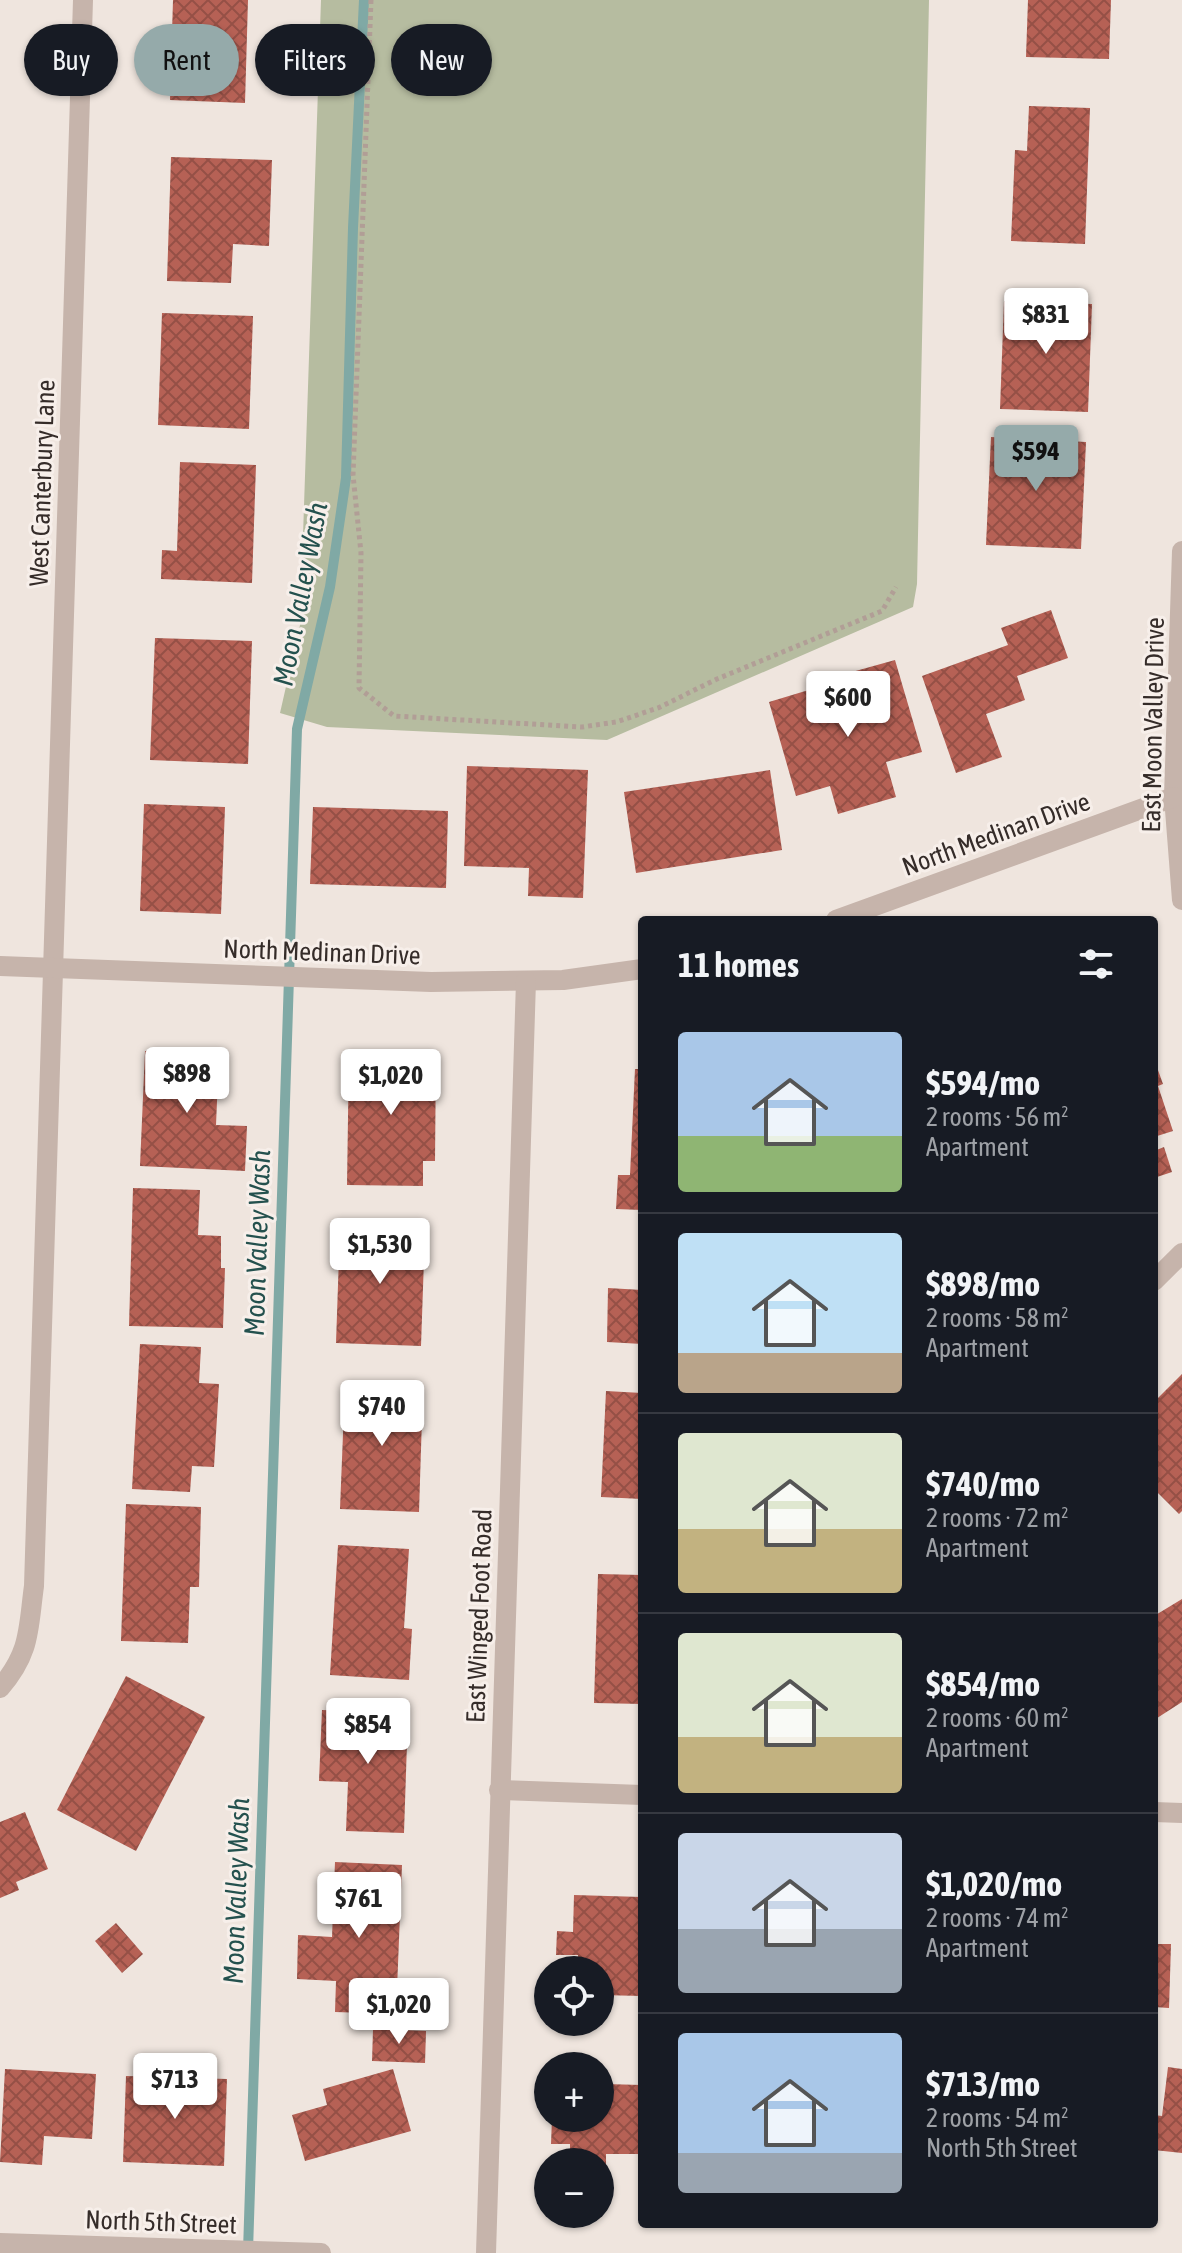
<!DOCTYPE html>
<meta charset="utf-8">
<style>
body{margin:0;font-family:"Asap Condensed",sans-serif;background:#20242c;color:#f1f3f6;height:100vh;display:flex;flex-direction:column;font-size:30px;white-space:nowrap}
*{box-sizing:border-box;margin:0}
p{font-size:26px;color:#9ea1a6}
.icon{flex:none;width:44px;height:44px;fill:none;stroke:currentColor;stroke-width:2;stroke-linecap:round;stroke-linejoin:round}
.map{position:relative;flex:1;overflow:hidden}
.details{position:absolute;left:638px;top:916px;width:520px;height:1312px;display:flex;flex-direction:column;background:#171b24;border-radius:8px;box-shadow:0 2px 6px #0004}
.details>*{flex:none}
.banner{position:absolute;left:24px;top:24px;width:494px;height:72px;display:flex;gap:16px}
.tools{position:absolute;left:534px;top:1956px;display:grid;gap:16px}
.tools a{display:grid;place-items:center;width:80px;height:80px;border-radius:50%;background:#171b24;box-shadow:0 2px 6px #0004;font-size:40px}
.price{position:absolute;translate:-50% -68px;padding:0 18px;border-radius:8px;background:#fff;color:#222;font-size:26px;line-height:52px;filter:drop-shadow(0 2px 4px #0008)}
.price::after{content:'';position:absolute;left:50%;top:48px;width:24px;height:18px;margin-left:-12px;background:inherit;clip-path:polygon(0 0,100% 0,50% 100%)}
.price.on{background:#95aaaa;color:#111}
ul{padding:0;list-style:none}
li{display:flex;align-items:center;gap:24px;height:200px;padding:0 40px}
li+li{border-top:2px solid #363941}
li span{display:grid;place-items:center;flex:none;width:224px;height:160px;border-radius:8px;color:#555}
li>.icon{margin-inline-start:auto}
span .icon{width:96px;height:96px;fill:#fffc;stroke-width:1}
li b{font-size:34px}
h2{display:flex;justify-content:space-between;align-items:center;height:96px;padding:0 40px;font-size:34px}
.tag{padding:0 28px;border-radius:36px;background:#171b24;box-shadow:0 2px 6px #0004;font-size:28px;line-height:72px}
.tag.on{background:#95aaaa;color:#111}
.map>svg:first-child{display:block}
.grass{fill:#b6bca0}
.lines{fill:none;stroke-linecap:round;stroke-linejoin:round}
.stream{stroke:#80a9a5;stroke-width:10}
.building{fill:url(#building-cross-hatch)}
.path{stroke:#b19e96;stroke-width:5;stroke-dasharray:4 4;stroke-linecap:butt}
.minor{stroke:#c6b4ab;stroke-width:20}
.tertiary{stroke:#c6b4ab;stroke-width:20}
.labels{text-anchor:middle;dominant-baseline:central;stroke-width:6;stroke-linejoin:round;paint-order:stroke}
.street-label{font-size:26px;fill:#352c29;stroke:#f7efea}
.water-label{font-size:28px;font-style:italic;fill:#24514e;stroke:#f7efea}
</style>
<div class="map">
<svg width="1182" height="2253" viewBox="0 0 1182 2253">
<defs>
<pattern id="building-cross-hatch" width="8" height="8" patternUnits="userSpaceOnUse" patternTransform="scale(2)"><rect width="8" height="8" fill="#b66155"/><path d="M0 0l8 8M0 8l8-8" fill="none" stroke="#955046"/></pattern>
</defs>
<rect width="100%" height="100%" fill="#efe5de"/>
<path class="grass" d="M321,0H929L917,584L913,607L607,740L327,727L280,713L300,625Z"/>
<g class="lines">
<path class="stream" d="M248,2251L297,729L330,587L346,478L353,228L364,0"/>
</g>
<g class="building">
<path d="M173,0H248L245,103L170,100Z"/>
<path d="M1028,0H1111L1109,59L1026,57Z"/>
<path d="M1029,106L1090,108L1085,244L1011,241L1015,150L1027,151Z"/>
<path d="M171,157L272,160L269,246L233,244L231,283L167,281Z"/>
<path d="M1004,301L1092,304L1088,412L1000,409Z"/>
<path d="M162,313L253,316L249,429L158,425Z"/>
<path d="M991,437L1086,442L1081,549L986,545Z"/>
<path d="M180,462L256,465L252,583L161,579L162,550L177,551Z"/>
<path d="M1051,610L1068,658L1017,676L1025,700L986,714L1002,757L956,773L922,676L1008,645L1001,628Z"/>
<path d="M155,638L252,641L248,764L150,760Z"/>
<path d="M895,660L922,752L886,762L896,797L838,814L830,786L796,796L769,702L812,689L818,710L860,698L852,672Z"/>
<path d="M467,766L588,770L583,898L528,896L529,868L464,866Z"/>
<path d="M770,770L782,850L636,873L624,792Z"/>
<path d="M144,804L225,807L221,914L140,911Z"/>
<path d="M313,807L448,811L446,888L310,884Z"/>
<path d="M349,1050L436,1051L435,1161H423V1186L347,1185Z"/>
<path d="M145,1051L219,1054L216,1125L247,1126L245,1171L140,1166Z"/>
<path d="M1154,1059L1163,1084L1158,1086L1173,1131L1154,1137Z"/>
<path d="M635,1069H642V1210L616,1209L618,1175H630Z"/>
<path d="M1164,1147L1172,1172L1154,1178V1151Z"/>
<path d="M133,1188L200,1190L198,1235L221,1236V1268H225L223,1328L129,1326Z"/>
<path d="M340,1227L425,1230L421,1346L336,1343Z"/>
<path d="M608,1288L642,1290V1344L607,1342Z"/>
<path d="M140,1344L201,1347L199,1383L219,1384L214,1467L192,1466L190,1492L132,1489Z"/>
<path d="M1182,1374V1511L1179,1514L1154,1489V1402Z"/>
<path d="M345,1384L423,1386L419,1512L340,1509Z"/>
<path d="M606,1391L642,1393V1499L601,1497Z"/>
<path d="M126,1504L201,1507L199,1587H190L188,1643L121,1641Z"/>
<path d="M338,1545L409,1549L404,1628L412,1629L409,1680L330,1675Z"/>
<path d="M598,1574L642,1575V1704L594,1703Z"/>
<path d="M1182,1599V1702L1154,1720V1616Z"/>
<path d="M126,1676L205,1717L136,1851L57,1810Z"/>
<path d="M322,1710L408,1713L404,1833L346,1831L348,1782L319,1781Z"/>
<path d="M25,1812L48,1869L16,1882L19,1890L0,1898V1822Z"/>
<path d="M335,1862L402,1865L396,2014L335,2012L336,1981L297,1979L298,1935L332,1937Z"/>
<path d="M574,1895L642,1897V1996L600,1995V1970H578V1955H556L557,1931L573,1932Z"/>
<path d="M116,1923L143,1954L122,1973L95,1941Z"/>
<path d="M1154,1944H1171L1169,2008L1154,2007Z"/>
<path d="M373,2029L426,2031L425,2063L372,2061Z"/>
<path d="M1168,2067L1182,2069V2153L1154,2150V2115L1162,2116Z"/>
<path d="M5,2069L96,2074L92,2139L44,2136L42,2165L0,2162Z"/>
<path d="M393,2069L411,2131L305,2161L292,2115L327,2105L323,2089Z"/>
<path d="M126,2076L227,2079L224,2166L123,2162Z"/>
<path d="M605,2084L642,2085V2177H638L639,2154H606V2175H600V2162H570V2144H551L552,2118H600V2101L605,2102Z"/>
</g>
<g class="lines">
<path class="path" d="M371,0L353,475L361,553L359,688L394,716L582,727L616,722L658,708L717,679L882,611L896,587"/>
<g class="minor">
<path d="M1154,1281L1182,1253"/>
<path d="M0,1688C31,1652 28,1629 34,1586L83,0"/>
<path d="M499,1790L642,1795"/>
<path d="M1154,1812L1182,1813"/>
<path d="M0,2243L321,2253"/>
</g>
<g class="tertiary">
<path d="M1182,551L1174,797L1182,900"/>
<path d="M836,920L1174,797"/>
<path d="M0,966L431,982L563,980L642,969"/>
<path d="M486,2253L526,981"/>
</g>
</g>
<g class="labels">
<g class="street-label">
<text transform="translate(42 483) rotate(-88)">West Canterbury Lane</text>
<text transform="translate(1153 725) rotate(-89)">East Moon Valley Drive</text>
<text transform="translate(996 834) rotate(-20)">North Medinan Drive</text>
<text transform="translate(322 952) rotate(2)">North Medinan Drive</text>
<text transform="translate(479 1616) rotate(-88)">East Winged Foot Road</text>
<text transform="translate(161 2222) rotate(2)">North 5th Street</text>
</g>
<g class="water-label">
<text transform="translate(300 594) rotate(-79)">Moon Valley Wash</text>
<text transform="translate(257 1243) rotate(-88)">Moon Valley Wash</text>
<text transform="translate(236 1891) rotate(-88)">Moon Valley Wash</text>
</g>
</g>
</svg>
<div class="tools">
<a><svg class="icon" aria-label="locate" viewBox="0 0 24 24"><circle cx="12" cy="12" r="6"/><path d="M12 2v4M12 18v4M2 12h4M18 12h4"/></svg></a>
<a>+</a>
<a>−</a>
</div>
<b class="price" style="left:1046px;top:356px">$831</b>
<b class="price on" style="left:1036px;top:493px">$594</b>
<b class="price" style="left:848px;top:739px">$600</b>
<b class="price" style="left:187px;top:1115px">$898</b>
<b class="price" style="left:391px;top:1117px">$1,020</b>
<b class="price" style="left:380px;top:1286px">$1,530</b>
<b class="price" style="left:382px;top:1448px">$740</b>
<b class="price" style="left:368px;top:1766px">$854</b>
<b class="price" style="left:359px;top:1940px">$761</b>
<b class="price" style="left:399px;top:2046px">$1,020</b>
<b class="price" style="left:175px;top:2121px">$713</b>
<div class="banner">
<a class="tag">Buy</a>
<a class="tag on">Rent</a>
<a class="tag">Filters</a>
<a class="tag">New</a>
</div>
<section class="details">
<h2>11 homes<svg class="icon" aria-label="filters" viewBox="0 0 24 24"><path d="M4 7h16M4 17h16"/><circle cx="9" cy="7" r="2"/><circle cx="15" cy="17" r="2"/></svg></h2>
<ul>
<li><span style="background:linear-gradient(#a9c7e8 65%,#8fb573 0)"><svg class="icon" aria-label="home" viewBox="0 0 24 24"><path d="M3 11l9-7 9 7M6 9v11h12V9"/></svg></span><div><b>$594/mo</b><p>2 rooms · 56 m²</p><p>Apartment</p></div></li>
<li><span style="background:linear-gradient(#bfe0f5 75%,#b9a48a 0)"><svg class="icon" aria-label="home" viewBox="0 0 24 24"><path d="M3 11l9-7 9 7M6 9v11h12V9"/></svg></span><div><b>$898/mo</b><p>2 rooms · 58 m²</p><p>Apartment</p></div></li>
<li><span style="background:linear-gradient(#dfe7d0 60%,#c2b280 0)"><svg class="icon" aria-label="home" viewBox="0 0 24 24"><path d="M3 11l9-7 9 7M6 9v11h12V9"/></svg></span><div><b>$740/mo</b><p>2 rooms · 72 m²</p><p>Apartment</p></div></li>
<li><span style="background:linear-gradient(#dfe7d0 65%,#c2b280 0)"><svg class="icon" aria-label="home" viewBox="0 0 24 24"><path d="M3 11l9-7 9 7M6 9v11h12V9"/></svg></span><div><b>$854/mo</b><p>2 rooms · 60 m²</p><p>Apartment</p></div></li>
<li><span style="background:linear-gradient(#c9d6e8 60%,#9aa5b1 0)"><svg class="icon" aria-label="home" viewBox="0 0 24 24"><path d="M3 11l9-7 9 7M6 9v11h12V9"/></svg></span><div><b>$1,020/mo</b><p>2 rooms · 74 m²</p><p>Apartment</p></div></li>
<li><span style="background:linear-gradient(#a9c7e8 75%,#9aa5b1 0)"><svg class="icon" aria-label="home" viewBox="0 0 24 24"><path d="M3 11l9-7 9 7M6 9v11h12V9"/></svg></span><div><b>$713/mo</b><p>2 rooms · 54 m²</p><p>North 5th Street</p></div></li>
</ul>
</section>
</div>
